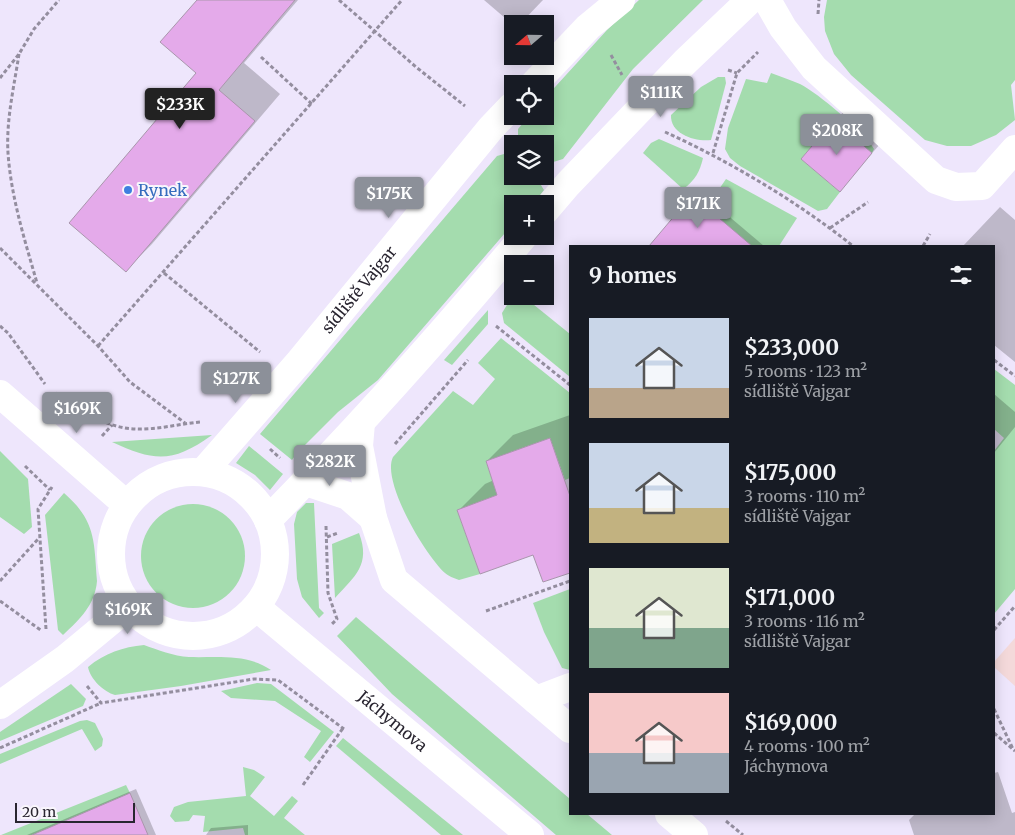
<!DOCTYPE html>
<meta charset="utf-8">
<style>
body{margin:0;font-family:Merriweather,serif;background:#242831;color:#f1f3f6;height:100vh;display:flex;flex-direction:column;font-size:19px;white-space:nowrap}
*{box-sizing:border-box;margin:0}
p{font-size:16px;color:#9ea1a6}
.icon{flex:none;width:28px;height:28px;fill:none;stroke:currentColor;stroke-width:2;stroke-linecap:round;stroke-linejoin:round}
.map{position:relative;flex:1;overflow:hidden}
.panel{position:absolute;left:569px;top:245px;width:426px;height:570px;display:flex;flex-direction:column;background:#171b24;border-radius:0px;box-shadow:0 2px 12px #0003}
.panel>*{flex:none}
.needle{width:32px;rotate:250deg}
.controls{position:absolute;left:504px;top:15px;display:grid;gap:10px}
.controls a{display:grid;place-items:center;width:50px;height:50px;border-radius:0px;background:#171b24;box-shadow:0 2px 12px #0003;font-size:25px}
.scale{position:absolute;left:15px;bottom:12px;width:120px;box-sizing:border-box;padding-left:5px;border:2px solid #292530;border-top:0;font-size:14px;line-height:18px;white-space:nowrap;color:#292530;-webkit-text-stroke:4px #f9f6fc;paint-order:stroke}
.price{position:absolute;translate:-50% -42px;padding:0 11px;border-radius:5px;background:#8c9099;color:#fff;font-size:16px;line-height:32px;filter:drop-shadow(0 1px 2px #0008)}
.price::after{content:'';position:absolute;left:50%;top:30px;width:15px;height:11px;margin-left:-8px;background:inherit;clip-path:polygon(0 0,100% 0,50% 100%)}
.price.current{background:#222;color:#fff}
ul{padding:0;list-style:none}
li{display:flex;align-items:center;gap:15px;height:125px;padding:0 20px}
li span{display:grid;place-items:center;flex:none;width:140px;height:100px;border-radius:0px;color:#555}
li>.icon{margin-inline-start:auto}
span .icon{width:60px;height:60px;fill:#fffc;stroke-width:1}
li b{font-size:21px}
h2{display:flex;justify-content:space-between;align-items:center;height:60px;padding:0 20px;font-size:21px}
.map>svg:first-child{display:block}
.education{fill:#f4d9da}
.green{fill:#a4dcae}
.shadow{fill:#0003}
.building{fill:#e4aaea;stroke:#a996ac}
.lines{fill:none;stroke-linecap:round;stroke-linejoin:round}
.path{stroke:#948e9f;stroke-width:3;stroke-dasharray:4 2.5;stroke-linecap:butt}
.minor{stroke:#fff;stroke-width:28}
.shop-dot{fill:#3f7fe0;stroke:#f9f6fc;stroke-width:2}
.labels{text-anchor:middle;dominant-baseline:central;stroke-width:4;stroke-linejoin:round;paint-order:stroke}
.shop-label{font-size:16px;fill:#366cbe;stroke:#f9f6fc;text-anchor:start}
.street-label{font-size:16px;fill:#292530;stroke:#f9f6fc}
</style>
<div class="map">
<svg width="1015" height="835" viewBox="0 0 1015 835">
<rect width="100%" height="100%" fill="#eee6fc"/>
<path class="education" d="M1015,638V686L994,667V662Z"/>
<g class="green">
<path d="M639,0H703L633,69L563,159L550,163L545,160V144H523L518,138V129L529,116H545V98L607,30Z"/>
<path d="M827,0H1015V80L1011,85L1015,120L996,135L971,146H947L925,140L851,75L834,54L825,31L824,17Z"/>
<path d="M771,73C781,77 791,80 800,84C818,93 864,132 874,149L872,153L832,124L801,159L840,192L827,209L818,211L740,166L730,158L725,149L728,128L746,79L767,83Z"/>
<path d="M718,77H725L726,83L711,140C695,142 670,134 671,115L701,87Z"/>
<path d="M659,139L703,158C700,171 695,181 683,189L643,153L651,143Z"/>
<path d="M504,154L512,159V176C528,176 536,175 544,190L533,204H512V225L378,380L338,412L297,453L292,460L260,434L497,156Z"/>
<path d="M726,179L797,218L779,246H752L706,208Z"/>
<path d="M523,296L570,334V377L504,323L502,313L510,300Z"/>
<path d="M488,310V324L452,365L444,360Z"/>
<path d="M501,338L570,393V478L565,480L550,438L486,461L497,495L457,510L480,574L459,580C454,578 448,576 445,573C425,555 381,481 393,457L453,391L473,405L495,379L478,363Z"/>
<path d="M994,369L1015,385V589L994,614V451L1004,438L994,429Z"/>
<path d="M212,435C173,463 155,462 112,442Z"/>
<path d="M249,446L283,474L270,490L255,475L236,463Z"/>
<path d="M0,451L28,479L32,527L24,534L0,517Z"/>
<path d="M64,493C96,521 94,541 97,581C95,605 80,619 63,635L58,630L45,515Z"/>
<path d="M306,503H314L319,608L324,613L319,618L302,597L297,579L294,524L297,512Z"/>
<circle cx="193" cy="556" r="52"/>
<path d="M359,533C371,565 355,576 335,598L332,544Z"/>
<path d="M570,589V670L562,668L544,632L533,603Z"/>
<path d="M356,617L570,799V814H587L612,835H556L392,694L337,636Z"/>
<path d="M144,645C158,650 173,656 189,657C217,658 246,653 271,670L181,686L115,695C104,692 90,679 88,667C105,653 123,647 144,645Z"/>
<path d="M257,683L271,684L334,732L310,762L304,757L321,731L275,701L231,698L221,691Z"/>
<path d="M71,684L86,699L83,706L0,741V732Z"/>
<path d="M87,720L95,723L103,739L102,746L95,751L82,729L0,764V754L80,721Z"/>
<path d="M343,738L463,835H441L336,746Z"/>
<path d="M243,767L254,770L265,777L250,796L274,816L292,796L298,801L284,818L305,835H245L243,828L203,832L205,816L193,815L189,821L175,822L170,816L174,807L188,802L246,796Z"/>
<path d="M126,785L130,793L32,835H1Z"/>
</g>
<g class="shadow">
<path d="M197,0H298L244,63L280,94L152,244L126,270L198,73Z"/>
<path d="M484,0H543L520,24H512Z"/>
<path d="M850,105L887,136L840,190L835,121Z"/>
<path d="M699,191L764,246H651Z"/>
<path d="M1000,207L1015,220V362L994,345V246H963Z"/>
<path d="M994,394L1015,412V427L994,453Z"/>
<path d="M570,415V572L459,510L485,484L494,480L487,461L513,435Z"/>
<path d="M998,772L1012,813L1015,812V835H914L909,820L915,814H994V773Z"/>
<path d="M136,789L156,835H27Z"/>
<path d="M248,825V835H202H206L211,828Z"/>
</g>
<g class="building">
<path d="M197,0H295L219,90L255,121L126,272L69,223L196,73L160,42Z"/>
<path d="M834,120L872,153L840,192L801,159Z"/>
<path d="M692,195L752,246H649Z"/>
<path d="M550,438L570,496V573L543,582L533,555L480,574L457,510L497,495L486,461Z"/>
<path d="M130,793L148,835H32Z"/>
</g>
<g class="lines">
<g class="path">
<path d="M339,0L416,67L465,106"/>
<path d="M818,14L819,0"/>
<path d="M19,54C14,87 6,120 8,153C11,197 25,241 37,283"/>
<path d="M611,55L622,75"/>
<path d="M261,57L312,104"/>
<path d="M728,70L737,73"/>
<path d="M0,78L19,54L34,29L59,0"/>
<path d="M665,132C729,161 798,202 853,246"/>
<path d="M713,153L737,73L758,52"/>
<path d="M830,228L868,202"/>
<path d="M923,246L930,234"/>
<path d="M0,248L98,346L130,382L185,423"/>
<path d="M164,273L260,352"/>
<path d="M0,326L8,333L45,384"/>
<path d="M496,326L570,385"/>
<path d="M98,346L402,0"/>
<path d="M994,360L1015,376"/>
<path d="M56,393C78,410 107,428 135,429C156,430 179,424 200,422"/>
<path d="M102,436L112,425"/>
<path d="M395,444L468,360"/>
<path d="M270,449L280,458"/>
<path d="M25,466L50,490"/>
<path d="M326,526L328,593L337,619L332,624"/>
<path d="M327,537L338,533"/>
<path d="M0,581L39,538"/>
<path d="M0,601L42,631"/>
<path d="M486,611L570,581"/>
<path d="M46,629L38,509L52,487"/>
<path d="M994,630L1015,606"/>
<path d="M87,686L101,703L254,679L278,680L344,729"/>
<path d="M994,709L1013,749"/>
<path d="M994,733L1015,751"/>
<path d="M0,748L101,703"/>
<path d="M303,785L343,728"/>
<path d="M726,821L743,835"/>
</g>
<g class="minor">
<path d="M767,0L783,28L814,68L936,180L956,187L982,186L1015,149"/>
<path d="M534,84L588,27L621,0"/>
<path d="M545,211L568,184L685,62L750,0"/>
<path d="M0,394L127,505"/>
<path d="M361,423L359,446L373,518L394,580L570,729"/>
<path id="s1" d="M203,472L300,361L491,128L512,106"/>
<circle cx="193" cy="554" r="82"/>
<path d="M306,482L348,496L373,518"/>
<path d="M268,520C357,429 442,334 524,236"/>
<path id="s2" d="M256,607L530,835"/>
<path d="M536,700L570,687"/>
<path d="M0,705L65,659L129,606"/>
<path d="M669,814L694,835"/>
</g>
</g>
<circle class="shop-dot" cx="128" cy="190" r="5"/>
<g class="labels">
<g class="shop-label">
<text x="138" y="190">Rynek</text>
</g>
<g class="street-label">
<text stroke="none"><textPath href="#s1" startOffset="240">sídliště Vajgar</textPath></text>
<text stroke="none"><textPath href="#s2" startOffset="178">Jáchymova</textPath></text>
</g>
</g>
</svg>
<div class="controls">
<a><svg class="needle" viewBox="-14 -14 28 28"><path d="M0-13l5 13h-10z" fill="#e53935"/><path d="M0 13l5-13h-10z" fill="#9ea1a6"/></svg></a>
<a><svg class="icon" aria-label="locate" viewBox="0 0 24 24"><circle cx="12" cy="12" r="6"/><path d="M12 2v4M12 18v4M2 12h4M18 12h4"/></svg></a>
<a><svg class="icon" aria-label="layers" viewBox="0 0 24 24"><path d="M12 4l9 5-9 5-9-5zM3 14l9 5 9-5"/></svg></a>
<a>+</a>
<a>−</a>
</div>
<div class="scale">20 m</div>
<b class="price" style="left:661px;top:118px">$111K</b>
<b class="price current" style="left:180px;top:130px">$233K</b>
<b class="price" style="left:837px;top:156px">$208K</b>
<b class="price" style="left:389px;top:219px">$175K</b>
<b class="price" style="left:698px;top:229px">$171K</b>
<b class="price" style="left:236px;top:404px">$127K</b>
<b class="price" style="left:77px;top:434px">$169K</b>
<b class="price" style="left:330px;top:487px">$282K</b>
<b class="price" style="left:128px;top:635px">$169K</b>
<section class="panel">
<h2>9 homes<svg class="icon" aria-label="filters" viewBox="0 0 24 24"><path d="M4 7h16M4 17h16"/><circle cx="9" cy="7" r="2"/><circle cx="15" cy="17" r="2"/></svg></h2>
<ul>
<li><span style="background:linear-gradient(#c9d6e8 70%,#b9a48a 0)"><svg class="icon" aria-label="home" viewBox="0 0 24 24"><path d="M3 11l9-7 9 7M6 9v11h12V9"/></svg></span><div><b>$233,000</b><p>5 rooms · 123 m²</p><p>sídliště Vajgar</p></div></li>
<li><span style="background:linear-gradient(#c9d6e8 65%,#c2b280 0)"><svg class="icon" aria-label="home" viewBox="0 0 24 24"><path d="M3 11l9-7 9 7M6 9v11h12V9"/></svg></span><div><b>$175,000</b><p>3 rooms · 110 m²</p><p>sídliště Vajgar</p></div></li>
<li><span style="background:linear-gradient(#dfe7d0 60%,#7fa58c 0)"><svg class="icon" aria-label="home" viewBox="0 0 24 24"><path d="M3 11l9-7 9 7M6 9v11h12V9"/></svg></span><div><b>$171,000</b><p>3 rooms · 116 m²</p><p>sídliště Vajgar</p></div></li>
<li><span style="background:linear-gradient(#f6c9c9 60%,#9aa5b1 0)"><svg class="icon" aria-label="home" viewBox="0 0 24 24"><path d="M3 11l9-7 9 7M6 9v11h12V9"/></svg></span><div><b>$169,000</b><p>4 rooms · 100 m²</p><p>Jáchymova</p></div></li>
</ul>
</section>
</div>
